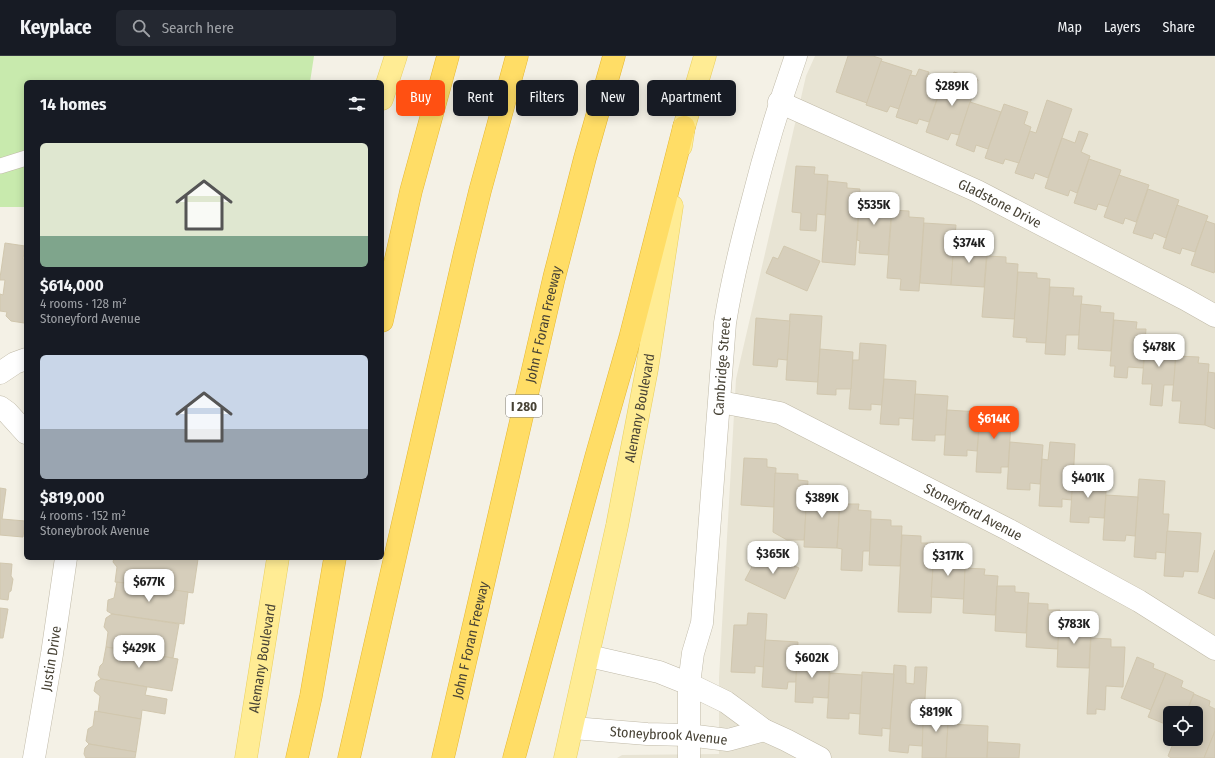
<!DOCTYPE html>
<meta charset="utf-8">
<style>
body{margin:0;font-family:"Fira Sans Condensed",sans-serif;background:#242831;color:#f1f3f6;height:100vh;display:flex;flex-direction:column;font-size:15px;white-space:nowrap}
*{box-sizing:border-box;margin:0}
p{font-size:13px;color:#9ea1a6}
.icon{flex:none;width:22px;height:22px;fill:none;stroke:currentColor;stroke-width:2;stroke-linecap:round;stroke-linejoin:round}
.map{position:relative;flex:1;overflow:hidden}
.panel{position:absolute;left:24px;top:24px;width:360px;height:480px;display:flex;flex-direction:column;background:#171b24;border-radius:6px;box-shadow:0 2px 10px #0003}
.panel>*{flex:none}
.top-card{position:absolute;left:396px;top:24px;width:380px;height:36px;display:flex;gap:8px}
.tools{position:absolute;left:1163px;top:650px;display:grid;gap:8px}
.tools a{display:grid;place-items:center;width:40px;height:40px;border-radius:6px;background:#171b24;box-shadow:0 2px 10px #0003;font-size:20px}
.price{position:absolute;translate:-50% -34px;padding:0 9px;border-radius:8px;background:#fff;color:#222;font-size:13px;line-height:26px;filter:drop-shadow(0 1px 2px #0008)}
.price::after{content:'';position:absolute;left:50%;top:24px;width:12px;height:9px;margin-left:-6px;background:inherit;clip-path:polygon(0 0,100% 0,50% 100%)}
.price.current{background:#ff5012;color:#fff}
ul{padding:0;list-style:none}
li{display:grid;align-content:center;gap:8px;height:212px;padding:0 16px}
li span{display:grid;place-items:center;height:124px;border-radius:6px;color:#555}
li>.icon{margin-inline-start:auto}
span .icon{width:72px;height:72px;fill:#fffc;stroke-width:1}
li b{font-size:17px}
h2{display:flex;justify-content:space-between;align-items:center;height:48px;padding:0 16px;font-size:17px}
.tag{padding:0 14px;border-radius:6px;background:#171b24;box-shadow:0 2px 10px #0003;font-size:14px;line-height:36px}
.tag.current{background:#ff5012;color:#fff}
header{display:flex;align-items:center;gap:24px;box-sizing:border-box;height:56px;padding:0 20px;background:#171b24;border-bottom:1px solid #363941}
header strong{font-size:19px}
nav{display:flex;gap:22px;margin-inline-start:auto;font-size:14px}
.search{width:280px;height:36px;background:#242831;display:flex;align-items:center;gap:10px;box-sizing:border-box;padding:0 14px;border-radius:6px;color:#9ea1a6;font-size:15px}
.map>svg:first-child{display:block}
.residential{fill:#e8e4d4;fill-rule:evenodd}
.green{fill:#c8eaad}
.building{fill:#d6cebb;stroke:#d1c7ae}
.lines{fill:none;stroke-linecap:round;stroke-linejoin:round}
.lane-casing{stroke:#c0baa8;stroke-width:16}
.street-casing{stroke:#c0baa8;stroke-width:23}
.primary-casing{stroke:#e9cf5f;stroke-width:23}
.highway-casing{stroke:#e5b62f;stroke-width:23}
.lane{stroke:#fff;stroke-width:15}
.street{stroke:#fff;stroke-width:22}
.primary{stroke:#ffec94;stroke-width:22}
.highway{stroke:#fd6;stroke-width:22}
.labels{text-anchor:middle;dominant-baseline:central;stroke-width:3;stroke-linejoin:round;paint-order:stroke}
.shield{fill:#fff;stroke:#7e7b72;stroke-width:1}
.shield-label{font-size:13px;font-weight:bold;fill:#474235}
.street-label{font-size:14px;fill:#474235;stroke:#fff}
</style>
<header>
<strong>Keyplace</strong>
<div class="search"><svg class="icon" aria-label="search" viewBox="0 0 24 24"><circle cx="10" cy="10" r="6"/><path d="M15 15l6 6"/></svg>Search here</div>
<nav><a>Map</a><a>Layers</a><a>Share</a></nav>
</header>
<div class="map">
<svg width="1215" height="702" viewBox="0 0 1215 702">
<rect width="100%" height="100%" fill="#f4f1e6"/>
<path class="residential" d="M815,0H1215V702H617L622,699L719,698V622L736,323L806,20ZM1170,657H1196V683H1170Z"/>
<path class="green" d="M0,0H314L310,26H26V151H0Z"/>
<g class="building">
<path d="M848,0H873L882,3L867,47L836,36Z"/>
<path d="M881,5L912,15L899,53L890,50L887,56L866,49Z"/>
<path d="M919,13L929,16L926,24L942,29L929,66L919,63L917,68L896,61L910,19L916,20Z"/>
<path d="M954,16L978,24L959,79L951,77L948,84L926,76L941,32L948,34Z"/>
<path d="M1047,44L1072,53L1048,122L1035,117L1033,123L1015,117L1030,75L1036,77Z"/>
<path d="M970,46L1001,56L988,93L976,89L974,96L956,89Z"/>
<path d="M1004,48L1028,56L1024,68L1031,71L1019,107L1005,103L1003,108L985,102Z"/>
<path d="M1079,75L1088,78L1081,96L1090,100L1077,137L1070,134L1068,140L1045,132L1062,82L1075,87Z"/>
<path d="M1089,103L1121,114L1108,151L1098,148L1096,154L1074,147Z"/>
<path d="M796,110L815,111L814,118L828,119L825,159L817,158L816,175L800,174L801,157L792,156Z"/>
<path d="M1119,119L1149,129L1136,166L1125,162L1123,168L1104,161Z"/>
<path d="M828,125L847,127V132L860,133L855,209L822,206Z"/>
<path d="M1148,133L1179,144L1166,182L1154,177L1152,183L1133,177Z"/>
<path d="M860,140L879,141V147L892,148L888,199L859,197L860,185L857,184Z"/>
<path d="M1177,149L1208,160L1195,196L1182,192L1180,198L1163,192Z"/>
<path d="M892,154L909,155V161L924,162L919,235L900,234L901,223L887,222Z"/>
<path d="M1206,165L1215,168V214L1214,217L1191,209Z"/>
<path d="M924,167L956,169L951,229L920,227Z"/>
<path d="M954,184L979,186L978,192H987L984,231L951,229Z"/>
<path d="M5,187L25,190L23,203H26V265L24,267L11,265L6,260L7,256L0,255V238L3,239L5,224H0V222Z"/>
<path d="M784,190L820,205L807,235L766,217L773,201L778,203Z"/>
<path d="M987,200L1006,201V207L1018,208L1015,263L982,261Z"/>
<path d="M1018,216L1037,217V222L1050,223L1046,287L1026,286L1027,282L1013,281Z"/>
<path d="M1050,231L1074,232L1073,240H1082L1079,279H1066L1065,299L1045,298Z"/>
<path d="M1081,248L1101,250L1100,256L1114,257L1111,295L1078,293Z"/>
<path d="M790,258L822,260L818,326L786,324Z"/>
<path d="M756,262L790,265L787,304L778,303L777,311L753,309Z"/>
<path d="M1114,264L1137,266L1136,273H1146L1143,312L1128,311L1127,322L1114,321L1115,310H1110Z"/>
<path d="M1146,282L1164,284V289L1176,290L1174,329H1164L1162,350L1150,349L1152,328H1142Z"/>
<path d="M860,287L886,289L882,349L871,348V354L849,353L853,304H859Z"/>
<path d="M820,293L853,296L851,333H836V339L817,338Z"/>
<path d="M1176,300L1199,301L1198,307L1209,308L1205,369L1179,367L1181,345H1172Z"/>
<path d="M1208,316L1215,317V373L1205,369Z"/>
<path d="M884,323L916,325L914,363L899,362V369L880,368Z"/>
<path d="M915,338L948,340L945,379H935V385L912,384Z"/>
<path d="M980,352L1012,354L1008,411H1001V417L976,416Z"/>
<path d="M947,354L980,356L977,395L967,394V400L944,399Z"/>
<path d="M1010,386L1043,389L1040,428L1030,427V434L1007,433Z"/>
<path d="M1050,386L1075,388L1072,444L1062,443V451L1039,450L1042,403L1048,404Z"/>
<path d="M744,402L767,403V411L776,412L774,451L741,449Z"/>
<path d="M775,417L798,418V424L808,425L804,484H787L773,476Z"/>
<path d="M1073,421L1107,423L1104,462L1089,461V467L1070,466Z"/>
<path d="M1139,423L1165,425L1163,458H1169L1166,497L1156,496V503L1134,501Z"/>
<path d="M0,432L6,433L2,463L25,465L23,481L0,479Z"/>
<path d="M807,432L831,433L830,440H840L837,492L804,491Z"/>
<path d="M1106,439L1138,441L1135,480L1126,479L1125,485L1103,484Z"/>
<path d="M840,448H859L858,454L871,455L870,495H863L862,515L841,514L842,493L837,492Z"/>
<path d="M871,463L891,464V470H902L900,510L869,509Z"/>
<path d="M1167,475L1201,477L1198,516L1184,515L1183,521L1164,520Z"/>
<path d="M902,479L921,480V487H934L931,557L898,556Z"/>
<path d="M1215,494V543L1198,537Z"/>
<path d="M765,496L799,512L785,543L745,524L754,507L759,509Z"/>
<path d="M934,496L953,497L952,503H966L964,543L931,541Z"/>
<path d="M114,502L198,503L193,537L115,526L117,511L113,506Z"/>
<path d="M0,507L12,508L11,520L13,523L11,535L9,536L8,544L0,543Z"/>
<path d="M965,512L985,513L984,519L998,520L995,559L963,557Z"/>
<path d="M117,526L188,536L184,568L112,558L107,555L108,544L114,542Z"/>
<path d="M997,530H1015V536L1029,537L1026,577L995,575Z"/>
<path d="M1028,547L1048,548V554H1060L1058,593L1026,591Z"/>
<path d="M0,552L8,553L3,582H0Z"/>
<path d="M748,557L767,558L764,611L755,610V617L731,616L734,569H747Z"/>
<path d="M112,558L179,568L173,602L106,591L108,576L104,571L106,562Z"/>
<path d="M1059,565L1083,566L1082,573H1091L1089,612L1057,611Z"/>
<path d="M1091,582L1111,583V591H1125L1123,631L1106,630L1105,654L1096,653V658H1087Z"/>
<path d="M765,584L798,586L796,626H788L787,633L762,631Z"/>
<path d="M106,591L178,603L172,635L101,623L98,619L100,610L103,607Z"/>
<path d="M797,600L830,602L828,642L813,641V647L795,646Z"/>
<path d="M1137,601L1154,608L1153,612L1166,617L1151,654L1121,642Z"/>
<path d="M894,609L906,610V627L914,628L915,611H927L922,690L909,689L908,697L889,695Z"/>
<path d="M862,616L894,618L890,673L882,672V680L859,678Z"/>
<path d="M830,617L862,619L860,658L849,657V663L827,662Z"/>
<path d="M1166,617L1183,625L1181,631L1194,637L1186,657H1170V670L1148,661Z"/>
<path d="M101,623L147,631L145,639L167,643L165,658L142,654L141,663L98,656L100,640L94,635L96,626Z"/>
<path d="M1194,638L1210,645L1209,650L1215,653V675L1204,702H1171L1168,700L1175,683H1196V657H1186Z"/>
<path d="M928,649L949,650L946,702H922L923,667H927Z"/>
<path d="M95,655L141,663L136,696L89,688L86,685L88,673L93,670Z"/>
<path d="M948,668L988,670L987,702H946Z"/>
<path d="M1215,675V702H1204Z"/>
<path d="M988,686L1020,688L1019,702H987Z"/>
<path d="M89,688L136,696L135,702H86L84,698L85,692Z"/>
</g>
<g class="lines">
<g class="lane-casing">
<path id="lane" d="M0,110L26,102"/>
</g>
<g class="street-casing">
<g id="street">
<path id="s1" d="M779,46L977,135L1185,243L1215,260"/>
<path d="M0,317L15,307L26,303"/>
<path id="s2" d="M720,346L780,357L1009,474L1139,545L1215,593"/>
<path d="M0,351L7,356L26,377"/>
<path d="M589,600L659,616L689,628L726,646L764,674L786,684L820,702"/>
<path id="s3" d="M573,672L647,678L688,679L728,684L764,674"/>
<path id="s4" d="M34,702L52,598L66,502"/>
<path id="s5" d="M689,702V628L693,597L702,567L725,267C731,229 740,192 750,154C763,102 778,51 796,0"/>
</g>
</g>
<g class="primary-casing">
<g id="primary">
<path d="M382,43L396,0"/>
<path d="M681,90L684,71L705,0"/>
<path id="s6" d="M246,702L278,502"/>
<path id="s7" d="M565,702L617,470L647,313L672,150"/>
</g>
</g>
<g class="highway-casing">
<g id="highway">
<path d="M382,265L411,135L448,0"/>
<path d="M297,702L311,640L335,502"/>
<path d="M349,702L465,196L480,135L517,0"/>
<path id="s8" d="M443,702L554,222L585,102L614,0"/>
<path d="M514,702L596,401L630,282L684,71"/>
</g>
</g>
<use href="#lane" class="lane"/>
<use href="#street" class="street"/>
<use href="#primary" class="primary"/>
<use href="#highway" class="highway"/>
</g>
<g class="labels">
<rect class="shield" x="506" y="339" width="36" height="22" rx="3"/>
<g class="shield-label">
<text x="524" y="350">I 280</text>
</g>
<g class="street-label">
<text stroke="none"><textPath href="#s1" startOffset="243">Gladstone Drive</textPath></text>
<text stroke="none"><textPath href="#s8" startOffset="445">John F Foran Freeway</textPath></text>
<text stroke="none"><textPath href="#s5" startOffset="394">Cambridge Street</textPath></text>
<text stroke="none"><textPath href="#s7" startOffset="358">Alemany Boulevard</textPath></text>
<text stroke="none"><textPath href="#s2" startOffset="278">Stoneyford Avenue</textPath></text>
<text stroke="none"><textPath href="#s8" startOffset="121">John F Foran Freeway</textPath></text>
<text stroke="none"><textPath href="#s4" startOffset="101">Justin Drive</textPath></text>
<text stroke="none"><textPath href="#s6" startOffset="101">Alemany Boulevard</textPath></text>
<text stroke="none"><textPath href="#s3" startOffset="96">Stoneybrook Avenue</textPath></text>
</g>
</g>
</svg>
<div class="tools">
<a><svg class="icon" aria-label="locate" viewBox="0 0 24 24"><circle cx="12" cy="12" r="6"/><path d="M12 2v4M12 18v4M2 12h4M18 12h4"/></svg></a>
</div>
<b class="price" style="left:952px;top:51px">$289K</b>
<b class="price" style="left:874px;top:170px">$535K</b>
<b class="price" style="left:969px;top:208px">$374K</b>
<b class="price" style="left:1159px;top:312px">$478K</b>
<b class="price current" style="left:994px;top:384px">$614K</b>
<b class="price" style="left:1088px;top:443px">$401K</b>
<b class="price" style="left:822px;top:463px">$389K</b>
<b class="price" style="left:773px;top:519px">$365K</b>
<b class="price" style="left:948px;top:521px">$317K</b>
<b class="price" style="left:149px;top:547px">$677K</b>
<b class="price" style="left:1074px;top:589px">$783K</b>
<b class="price" style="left:139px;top:613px">$429K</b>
<b class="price" style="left:812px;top:623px">$602K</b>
<b class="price" style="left:936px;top:677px">$819K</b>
<div class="top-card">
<a class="tag current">Buy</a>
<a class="tag">Rent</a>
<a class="tag">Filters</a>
<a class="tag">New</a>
<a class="tag">Apartment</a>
</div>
<section class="panel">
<h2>14 homes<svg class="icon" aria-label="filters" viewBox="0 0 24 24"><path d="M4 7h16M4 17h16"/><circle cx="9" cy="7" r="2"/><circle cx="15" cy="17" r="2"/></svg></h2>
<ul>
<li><span style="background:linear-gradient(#dfe7d0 75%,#7fa58c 0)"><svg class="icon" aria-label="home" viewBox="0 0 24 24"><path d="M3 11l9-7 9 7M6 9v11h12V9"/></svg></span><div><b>$614,000</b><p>4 rooms · 128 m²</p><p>Stoneyford Avenue</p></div></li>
<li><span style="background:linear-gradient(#c9d6e8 60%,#9aa5b1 0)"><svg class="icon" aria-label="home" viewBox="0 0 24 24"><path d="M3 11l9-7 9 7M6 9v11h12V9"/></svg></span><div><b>$819,000</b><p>4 rooms · 152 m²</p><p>Stoneybrook Avenue</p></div></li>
</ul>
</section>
</div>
